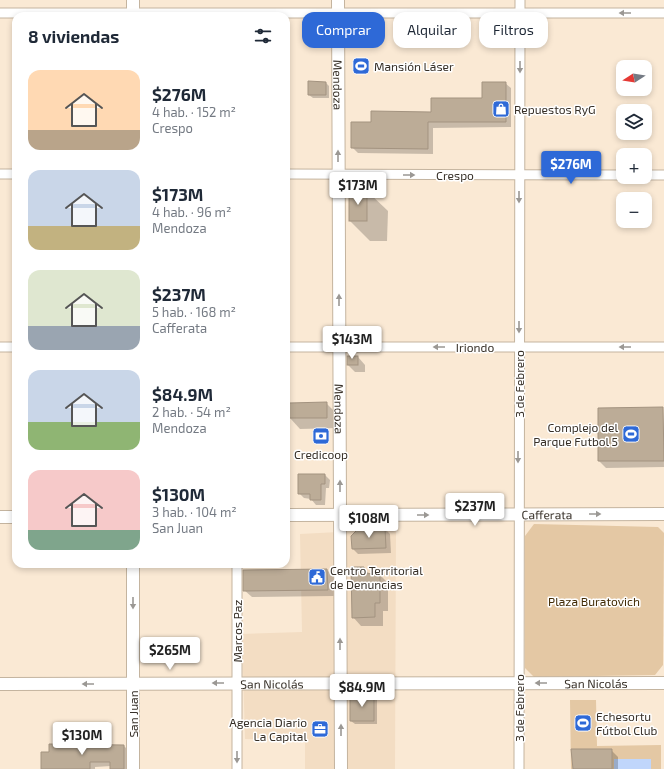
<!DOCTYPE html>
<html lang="es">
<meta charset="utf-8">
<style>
body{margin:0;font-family:"Exo 2",sans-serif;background:#f2f2f3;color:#1f2937;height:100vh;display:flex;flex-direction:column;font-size:15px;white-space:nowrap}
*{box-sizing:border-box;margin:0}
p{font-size:13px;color:#747a83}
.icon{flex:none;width:22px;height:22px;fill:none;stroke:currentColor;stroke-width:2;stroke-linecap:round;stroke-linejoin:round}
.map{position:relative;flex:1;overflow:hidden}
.panel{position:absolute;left:12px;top:12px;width:278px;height:556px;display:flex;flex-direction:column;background:#fff;border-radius:12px;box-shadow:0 2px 6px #0003}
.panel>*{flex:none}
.guide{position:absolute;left:302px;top:12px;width:302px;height:36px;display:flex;gap:8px}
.needle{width:26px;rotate:258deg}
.tools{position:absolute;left:616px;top:60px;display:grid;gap:8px}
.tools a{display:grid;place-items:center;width:36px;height:36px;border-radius:8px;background:#fff;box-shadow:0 2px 6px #0003;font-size:20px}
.price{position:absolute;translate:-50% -34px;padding:0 9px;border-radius:4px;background:#fff;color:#222;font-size:13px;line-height:26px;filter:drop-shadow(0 1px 2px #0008)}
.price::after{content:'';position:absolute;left:50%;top:24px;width:12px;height:9px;margin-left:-6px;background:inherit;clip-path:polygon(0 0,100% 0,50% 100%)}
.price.current{background:#2e69d7;color:#fff}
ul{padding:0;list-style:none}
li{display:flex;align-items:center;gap:12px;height:100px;padding:0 16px}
li span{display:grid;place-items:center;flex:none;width:112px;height:80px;border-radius:12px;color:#555}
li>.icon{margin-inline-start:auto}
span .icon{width:48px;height:48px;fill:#fffc;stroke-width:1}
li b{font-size:17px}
h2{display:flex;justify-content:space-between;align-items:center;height:48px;padding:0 16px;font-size:17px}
.chip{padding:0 14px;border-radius:12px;background:#fff;box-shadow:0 2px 6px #0003;font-size:14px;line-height:36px}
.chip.current{background:#2e69d7;color:#fff}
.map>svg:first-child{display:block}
.built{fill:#f3ddc3}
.green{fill:#e4c8a4}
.water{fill:#c0d6fb}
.shadow{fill:#0003}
.building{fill:#bcac97;stroke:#a39380}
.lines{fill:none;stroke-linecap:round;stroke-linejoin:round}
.street-casing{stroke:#c4b49f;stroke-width:11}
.secondary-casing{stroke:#c4b49f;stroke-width:14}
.street{stroke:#fff;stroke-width:9}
.secondary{stroke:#fff;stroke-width:12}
.oneway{fill:#9b9894}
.labels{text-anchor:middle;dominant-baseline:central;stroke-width:3;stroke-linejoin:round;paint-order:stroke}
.poi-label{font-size:12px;fill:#373028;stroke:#fff;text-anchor:start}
.street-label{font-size:12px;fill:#373028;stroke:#fff}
.park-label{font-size:12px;fill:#422b05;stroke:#fff}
</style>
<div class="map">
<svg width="664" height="769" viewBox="0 0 664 769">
<rect width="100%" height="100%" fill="#fae9d4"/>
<path class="built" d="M396,529L395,769H305V741L245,739L242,634L302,632L300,534Z"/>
<g class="green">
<path d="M534,524L658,527L664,533L663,665L655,675L534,677L525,668V536Z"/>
<path d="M570,700H596L597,746L661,745V769H571Z"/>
</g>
<rect class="water" x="614" y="759" width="37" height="10"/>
<g class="shadow">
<path d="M326,83L329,86V98H313L309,95Z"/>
<path d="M505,83L511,88V127L433,128V154L358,153L352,147L372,123L432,113L483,99Z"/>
<path d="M350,191H367L388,211L387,241H370L350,221Z"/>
<path d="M358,357L365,365V372H355L348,365Z"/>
<path d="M326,403L337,414V428L300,429L290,418Z"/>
<path d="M663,408L664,467L606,468L599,461Z"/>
<path d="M325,475L330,480L329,488H326L325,505H316L311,499L304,498L299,493Z"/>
<path d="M385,529L390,534L391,553L358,554L353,549Z"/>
<path d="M363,568L370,574H379L388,583V611H383V626H361L353,617Z"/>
<path d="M327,570L334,577V596L252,597L244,590V571Z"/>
<path d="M373,695L377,698V724H355L351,721Z"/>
<path d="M124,746L129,751V769H111V766L95,767V769H42Z"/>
<path d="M572,750H611L618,757V769H574Z"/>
</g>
<g class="building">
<path d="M308,81L326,82V95H308Z"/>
<path d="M482,82H506V122H428V149L351,148V122H371V111L431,112V98H482Z"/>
<rect x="349" y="190" width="18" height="31"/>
<rect x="347" y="356" width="11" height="9"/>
<path d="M327,402V418H289V403Z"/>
<path d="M663,407L664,461H598V408Z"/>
<path d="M298,474H325V484H321V500H310V494H298Z"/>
<path d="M385,528L386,548L352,549L351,536L358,529Z"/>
<path d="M351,567H364V574L380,573V603H375V617L352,618Z"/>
<path d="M327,569L328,590L243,591V570Z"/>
<path d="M355,694H374V721H350V698Z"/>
<path d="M49,744L124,745V769H110V762H90V769H41V752H49Z"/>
<path d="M571,749H612V769H573Z"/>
</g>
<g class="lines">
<g class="street-casing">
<g id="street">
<path d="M0,13H664"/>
<path d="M0,174H16"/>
<path d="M286,174L623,175"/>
<path d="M645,175H664"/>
<path d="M0,347H16"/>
<path d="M286,347H664"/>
<path d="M237,564V769"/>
<path d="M519,769L520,0"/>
</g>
</g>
<g class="secondary-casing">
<g id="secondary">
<path id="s1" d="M338,0L341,769"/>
<path d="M133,16V0"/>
<path id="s2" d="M286,515L664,514"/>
<path d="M0,517H16"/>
<path d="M133,564V769"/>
<path id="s3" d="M0,684L664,683"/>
</g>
</g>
<use href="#street" class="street"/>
<use href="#secondary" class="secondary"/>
</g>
<defs><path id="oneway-solid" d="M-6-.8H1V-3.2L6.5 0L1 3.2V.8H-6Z"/></defs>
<g class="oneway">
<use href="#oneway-solid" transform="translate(625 13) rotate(-180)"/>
<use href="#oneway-solid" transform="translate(520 67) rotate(90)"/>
<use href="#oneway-solid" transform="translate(338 156) rotate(-90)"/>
<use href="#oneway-solid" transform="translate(409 175)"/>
<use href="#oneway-solid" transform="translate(519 197) rotate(90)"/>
<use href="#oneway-solid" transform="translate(339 300) rotate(-90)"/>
<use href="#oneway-solid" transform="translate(519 327) rotate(90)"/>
<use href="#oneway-solid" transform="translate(439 347) rotate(-180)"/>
<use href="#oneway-solid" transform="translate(625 347) rotate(-180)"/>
<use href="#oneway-solid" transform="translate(518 457) rotate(90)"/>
<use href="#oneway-solid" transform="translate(340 486) rotate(-90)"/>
<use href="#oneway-solid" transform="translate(595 514)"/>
<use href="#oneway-solid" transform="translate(423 515)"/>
<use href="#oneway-solid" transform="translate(133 603) rotate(90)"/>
<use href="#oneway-solid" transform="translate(340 644) rotate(-90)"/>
<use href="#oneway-solid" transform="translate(218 683) rotate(180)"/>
<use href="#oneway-solid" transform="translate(541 683) rotate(-180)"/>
<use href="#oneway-solid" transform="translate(88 684) rotate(-180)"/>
<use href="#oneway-solid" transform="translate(341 730) rotate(-90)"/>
<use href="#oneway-solid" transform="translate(237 757) rotate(90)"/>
</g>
<defs>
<g id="stadium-square" transform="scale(0.9)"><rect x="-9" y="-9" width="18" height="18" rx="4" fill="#2e69d7" stroke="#fff"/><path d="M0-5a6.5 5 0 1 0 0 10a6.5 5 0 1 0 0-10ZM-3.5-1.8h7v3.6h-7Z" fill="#fff"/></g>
<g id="shop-square" transform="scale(0.9)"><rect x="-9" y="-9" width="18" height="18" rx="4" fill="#2e69d7" stroke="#fff"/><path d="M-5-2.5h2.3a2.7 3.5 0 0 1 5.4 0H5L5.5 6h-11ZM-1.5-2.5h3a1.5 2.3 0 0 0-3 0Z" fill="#fff"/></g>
<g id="bank-square" transform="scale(0.9)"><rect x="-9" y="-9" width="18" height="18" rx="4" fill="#2e69d7" stroke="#fff"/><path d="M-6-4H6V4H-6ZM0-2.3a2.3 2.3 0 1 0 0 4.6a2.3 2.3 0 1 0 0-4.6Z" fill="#fff"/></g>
<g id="civic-square" transform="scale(0.9)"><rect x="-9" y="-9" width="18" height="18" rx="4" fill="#2e69d7" stroke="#fff"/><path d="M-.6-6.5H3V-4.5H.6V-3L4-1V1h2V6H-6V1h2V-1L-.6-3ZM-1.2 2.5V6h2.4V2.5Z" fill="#fff"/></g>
<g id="office-square" transform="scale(0.9)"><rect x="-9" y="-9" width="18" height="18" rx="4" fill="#2e69d7" stroke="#fff"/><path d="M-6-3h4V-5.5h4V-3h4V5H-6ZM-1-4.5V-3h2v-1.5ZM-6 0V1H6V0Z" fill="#fff"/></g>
</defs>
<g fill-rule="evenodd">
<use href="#stadium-square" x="361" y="66"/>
<use href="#shop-square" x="501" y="109"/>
<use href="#stadium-square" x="631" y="434"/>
<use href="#bank-square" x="321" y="436"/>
<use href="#civic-square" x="317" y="577"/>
<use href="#stadium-square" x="583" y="723"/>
<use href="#office-square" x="320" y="729"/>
</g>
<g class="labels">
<g class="poi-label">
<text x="374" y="66">Mansión Láser</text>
<text x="514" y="109">Repuestos RyG</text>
<text x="618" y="427" text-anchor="end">Complejo del<tspan x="618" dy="14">Parque Futbol 5</tspan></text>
<text x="321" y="454" text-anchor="middle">Credicoop</text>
<text x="330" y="570">Centro Territorial<tspan x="330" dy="14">de Denuncias</tspan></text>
<text x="596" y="716">Echesortu<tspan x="596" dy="14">Fútbol Club</tspan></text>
<text x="307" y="722" text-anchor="end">Agencia Diario<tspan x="307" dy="14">La Capital</tspan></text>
</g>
<g class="street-label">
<text stroke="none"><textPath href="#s1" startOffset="85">Mendoza</textPath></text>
<text x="455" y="175">Crespo</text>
<text x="475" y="347">Iriondo</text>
<text transform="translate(519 384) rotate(-90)">3 de Febrero</text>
<text stroke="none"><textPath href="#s1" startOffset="409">Mendoza</textPath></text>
<text stroke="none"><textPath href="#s2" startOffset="261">Cafferata</textPath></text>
<text transform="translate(237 631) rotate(-90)">Marcos Paz</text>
<text stroke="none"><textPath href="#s3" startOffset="272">San Nicolás</textPath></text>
<text stroke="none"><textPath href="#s3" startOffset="596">San Nicolás</textPath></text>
<text transform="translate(519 708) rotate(-90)">3 de Febrero</text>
<text transform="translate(133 714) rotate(-90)">San Juan</text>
</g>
<g class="park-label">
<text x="594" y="601">Plaza Buratovich</text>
</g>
</g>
</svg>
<div class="tools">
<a><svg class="needle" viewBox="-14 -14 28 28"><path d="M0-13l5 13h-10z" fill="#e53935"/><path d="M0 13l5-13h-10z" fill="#747a83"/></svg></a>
<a><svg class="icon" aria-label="layers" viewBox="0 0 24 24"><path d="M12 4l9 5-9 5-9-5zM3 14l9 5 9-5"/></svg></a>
<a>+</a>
<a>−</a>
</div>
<b class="price current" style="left:571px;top:185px">$276M</b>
<b class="price" style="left:358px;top:206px">$173M</b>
<b class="price" style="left:352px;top:360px">$143M</b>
<b class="price" style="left:475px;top:527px">$237M</b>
<b class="price" style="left:369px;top:539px">$108M</b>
<b class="price" style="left:170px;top:671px">$265M</b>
<b class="price" style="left:362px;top:708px">$84.9M</b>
<b class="price" style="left:82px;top:756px">$130M</b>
<div class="guide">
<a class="chip current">Comprar</a>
<a class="chip">Alquilar</a>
<a class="chip">Filtros</a>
</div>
<section class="panel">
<h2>8 viviendas<svg class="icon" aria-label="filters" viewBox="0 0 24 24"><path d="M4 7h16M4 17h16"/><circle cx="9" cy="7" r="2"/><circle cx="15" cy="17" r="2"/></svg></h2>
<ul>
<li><span style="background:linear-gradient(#ffd9b3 75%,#b9a48a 0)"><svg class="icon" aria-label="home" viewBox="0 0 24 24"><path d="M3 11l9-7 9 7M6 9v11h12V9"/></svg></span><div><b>$276M</b><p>4 hab. · 152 m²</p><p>Crespo</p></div></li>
<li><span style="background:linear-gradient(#c9d6e8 70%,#c2b280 0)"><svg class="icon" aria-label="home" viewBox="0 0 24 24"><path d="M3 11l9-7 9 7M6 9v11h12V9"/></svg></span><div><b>$173M</b><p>4 hab. · 96 m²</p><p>Mendoza</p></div></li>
<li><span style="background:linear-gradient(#dfe7d0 70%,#9aa5b1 0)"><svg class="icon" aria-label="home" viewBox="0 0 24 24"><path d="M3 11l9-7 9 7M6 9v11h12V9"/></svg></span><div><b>$237M</b><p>5 hab. · 168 m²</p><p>Cafferata</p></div></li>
<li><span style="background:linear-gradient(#c9d6e8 65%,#8fb573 0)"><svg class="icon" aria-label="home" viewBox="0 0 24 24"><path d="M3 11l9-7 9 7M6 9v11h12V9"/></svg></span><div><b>$84.9M</b><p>2 hab. · 54 m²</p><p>Mendoza</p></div></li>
<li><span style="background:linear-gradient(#f6c9c9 75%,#7fa58c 0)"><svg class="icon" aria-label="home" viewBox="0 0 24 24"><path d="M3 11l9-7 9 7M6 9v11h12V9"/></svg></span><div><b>$130M</b><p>3 hab. · 104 m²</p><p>San Juan</p></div></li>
</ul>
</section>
</div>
